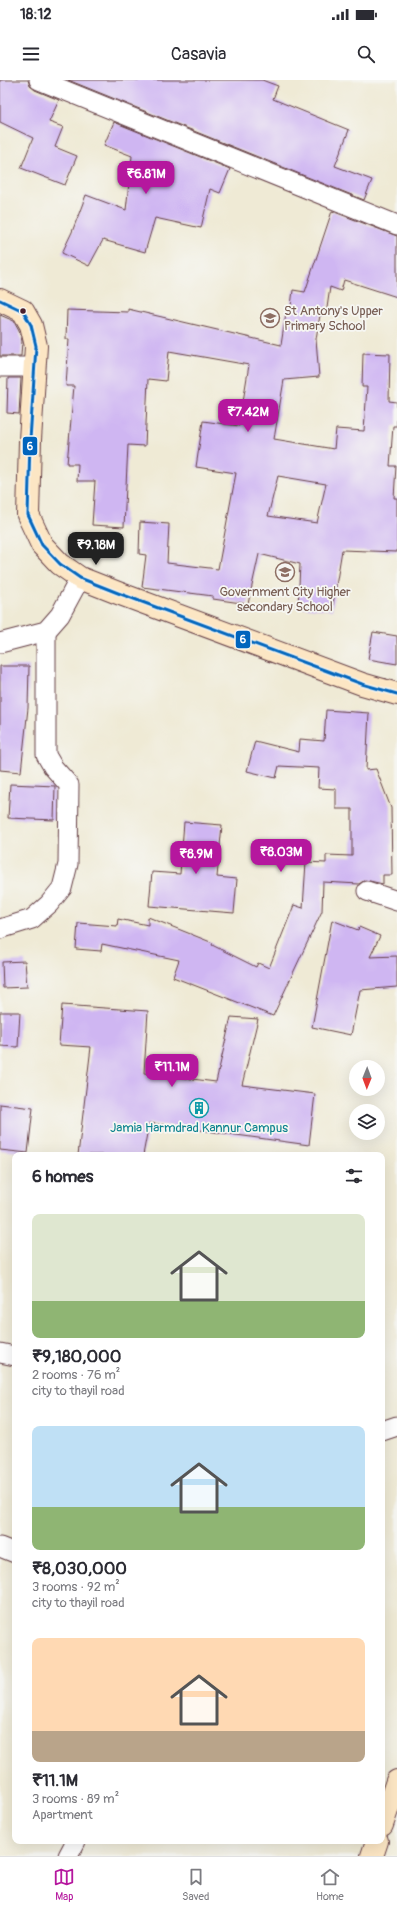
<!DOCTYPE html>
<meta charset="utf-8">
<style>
body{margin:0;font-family:Pangolin,sans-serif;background:#f2f2f3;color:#2b2b33;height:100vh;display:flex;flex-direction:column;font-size:15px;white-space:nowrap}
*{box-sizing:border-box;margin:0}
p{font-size:13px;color:#7c7c81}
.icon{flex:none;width:22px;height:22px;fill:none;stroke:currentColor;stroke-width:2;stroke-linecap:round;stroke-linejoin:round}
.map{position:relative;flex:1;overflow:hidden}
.sheet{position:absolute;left:12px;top:1072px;width:373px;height:692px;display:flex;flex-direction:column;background:#fff;border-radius:8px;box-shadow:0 4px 16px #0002}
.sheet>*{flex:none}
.needle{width:26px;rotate:181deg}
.tools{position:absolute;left:349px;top:980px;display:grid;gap:8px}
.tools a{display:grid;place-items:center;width:36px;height:36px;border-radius:50%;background:#fff;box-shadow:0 4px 16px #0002;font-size:20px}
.price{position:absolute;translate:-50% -34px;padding:0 9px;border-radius:8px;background:#b5179e;color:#fff;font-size:13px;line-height:26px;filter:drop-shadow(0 1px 2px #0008)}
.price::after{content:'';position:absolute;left:50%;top:24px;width:12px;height:9px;margin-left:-6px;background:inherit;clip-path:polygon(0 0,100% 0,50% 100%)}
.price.on{background:#222;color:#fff}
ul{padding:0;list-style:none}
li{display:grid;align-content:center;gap:8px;height:212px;padding:0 20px}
li span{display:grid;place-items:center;height:124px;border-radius:8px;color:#555}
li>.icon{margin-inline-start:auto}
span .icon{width:72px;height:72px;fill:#fffc;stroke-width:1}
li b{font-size:17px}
h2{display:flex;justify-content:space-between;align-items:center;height:48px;padding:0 20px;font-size:17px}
.status{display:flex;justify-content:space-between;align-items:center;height:28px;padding:0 20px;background:#fff;direction:ltr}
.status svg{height:11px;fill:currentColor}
header{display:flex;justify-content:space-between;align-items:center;height:52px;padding:0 20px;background:#fff;font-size:18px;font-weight:600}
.tabs{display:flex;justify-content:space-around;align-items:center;height:56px;border-top:1px solid #e1e1e2;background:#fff;font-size:11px;color:#7c7c81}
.tabs a{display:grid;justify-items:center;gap:2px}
.tabs .on{color:#b5179e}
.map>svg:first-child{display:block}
.building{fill:#cfb6f2;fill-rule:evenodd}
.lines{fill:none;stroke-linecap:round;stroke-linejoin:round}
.street-casing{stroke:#633d44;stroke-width:21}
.secondary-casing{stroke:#633d44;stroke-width:24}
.street{stroke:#fff;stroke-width:19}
.secondary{stroke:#fce6c4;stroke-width:22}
.bus-1-casing{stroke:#f6f6f2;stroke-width:6}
.bus-1{stroke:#0065bd;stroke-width:3}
.bus-dot{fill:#4a1f2b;stroke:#f6f6f2;stroke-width:1.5}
.labels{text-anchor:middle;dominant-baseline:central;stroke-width:3.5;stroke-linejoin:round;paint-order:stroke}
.education-label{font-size:13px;fill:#785e54;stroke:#f6f6f2;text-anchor:start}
.culture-label{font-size:13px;fill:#0d838f;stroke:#f6f6f2}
.line-badge{stroke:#f6f6f2;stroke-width:1.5}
.badge-label{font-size:11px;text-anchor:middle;font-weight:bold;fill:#fff}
</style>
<div class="status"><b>18:12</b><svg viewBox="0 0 49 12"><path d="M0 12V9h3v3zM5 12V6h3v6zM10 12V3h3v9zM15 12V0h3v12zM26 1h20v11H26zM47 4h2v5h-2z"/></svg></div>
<header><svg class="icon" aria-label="menu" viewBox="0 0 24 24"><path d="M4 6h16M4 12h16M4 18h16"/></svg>Casavia<svg class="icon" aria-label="search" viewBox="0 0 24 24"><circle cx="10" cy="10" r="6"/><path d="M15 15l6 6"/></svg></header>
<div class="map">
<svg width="397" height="1776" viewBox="0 0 397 1776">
<rect width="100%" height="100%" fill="#f6f6f2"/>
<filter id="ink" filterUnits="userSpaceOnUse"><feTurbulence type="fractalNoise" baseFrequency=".025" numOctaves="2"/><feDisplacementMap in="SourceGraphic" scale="8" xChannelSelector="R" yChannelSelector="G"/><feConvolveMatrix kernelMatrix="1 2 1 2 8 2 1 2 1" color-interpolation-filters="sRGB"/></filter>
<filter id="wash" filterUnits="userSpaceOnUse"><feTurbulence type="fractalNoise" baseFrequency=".012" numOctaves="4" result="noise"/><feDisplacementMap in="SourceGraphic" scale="16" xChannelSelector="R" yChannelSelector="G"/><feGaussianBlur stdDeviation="0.9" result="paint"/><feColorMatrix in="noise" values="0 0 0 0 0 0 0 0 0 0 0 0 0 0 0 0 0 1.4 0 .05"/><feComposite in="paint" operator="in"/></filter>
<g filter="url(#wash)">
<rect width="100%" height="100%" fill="#efead5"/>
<g id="blocks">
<g class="building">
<path d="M0,0H28L30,6L35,10L59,20L49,42L63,47L55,67L77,76L65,105L21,88L33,58L0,42Z"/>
<path d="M68,0H262L278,6L273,19L349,50L335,86L372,100L364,120Z"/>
<path d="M114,42L230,89L220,113L210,109L201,148L155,138L145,172L103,160L89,186L62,173L72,152L86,115L126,130L132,76L104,65Z"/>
<path d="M332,131L397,156V217L344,200L341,211L330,207L326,235H320L316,259L319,297L284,300L274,359L334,369L336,349L364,351L367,307H362L363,273L390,274L389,321L397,322V346H393L390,386H396L394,418H397V472L342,470L332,530L298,527L300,484L259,474L248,524L213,519V516L142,507L146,475L139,474L140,442L169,444L167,483L218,489L236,393L196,387L203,341L239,346L249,285L169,271L166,301L148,299L145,366L128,365L124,447L92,445L95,401H77L78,384H67L74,306H66L69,259H66L67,230L128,232V229L281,265L286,233L290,234L293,210L305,212ZM278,396L326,404L317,443L268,436Z"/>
<path d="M0,235L14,241L19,250L22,261L21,276H0Z"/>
<path d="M8,298H21L19,334L7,333Z"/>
<path d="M373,552L397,556V584L368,579Z"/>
<path d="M0,586H29L28,628L21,692L0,690Z"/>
<path d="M326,630L369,633L366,690L376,689L391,728L392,795H383V804L365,800L359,804L323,802L322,831L273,936L173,897L179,880L102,864L101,871L76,869L78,843L117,846L118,839L148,845V837L213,863L212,865L256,887L258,883L269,888L294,825L303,828L306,782L326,783V775L352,776V729H336V709L318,708L319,688L279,686L276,698L247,691L255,661L299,672L300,659L324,661Z"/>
<path d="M10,704L55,706L54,740L8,738Z"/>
<path d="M184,742L222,745L217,797L237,799L234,833L149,826L152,792L180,794Z"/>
<path d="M332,840L358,850L359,847L380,856L370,877L397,876V907L360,910L351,955L312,947Z"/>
<path d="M25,881L27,907L3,908L2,882Z"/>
<path d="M62,925L148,931L144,993L216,1002L231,937L258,939L242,1005L315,1014L309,1065L149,1043L143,1075H78L91,967L59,965Z"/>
<path d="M0,932H20L18,967L0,966Z"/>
<path d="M0,1024L33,1028L28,1073L0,1070Z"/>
</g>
</g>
</g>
<g filter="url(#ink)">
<use href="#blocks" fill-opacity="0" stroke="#633d44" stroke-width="1"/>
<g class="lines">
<g class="street-casing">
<g id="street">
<path d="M39,0L397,145"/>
<path d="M0,287H35"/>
<path d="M0,563L46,551L60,535L80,498"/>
<path d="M367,811L397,821"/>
<path d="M0,849L32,839L49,824L62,808L68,784L69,705L53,687L46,675V551"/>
<path d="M0,1273L15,1276"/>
<path d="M382,1351L397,1346"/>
<path d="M0,1467L15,1473"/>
<path d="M68,1776L76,1761"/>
</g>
</g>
<g class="secondary-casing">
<g id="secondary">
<path d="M0,220L23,231L31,245L36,266L30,360L28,435L42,465L60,484L80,498L118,513L362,604L397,614"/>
<path d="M382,1745L397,1701"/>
<path d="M372,1776L377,1761"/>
</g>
</g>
<use href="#street" class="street"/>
<use href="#secondary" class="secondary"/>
<g class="bus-1-casing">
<path id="bus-1" d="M0,220L23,231L31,245L36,266L30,360L28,435L42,465L60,484L80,498L118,513L362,604L397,614"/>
</g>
<use href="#bus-1" class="bus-1"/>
</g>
</g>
<defs>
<g id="school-ring" transform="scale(1)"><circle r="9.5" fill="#f6f6f2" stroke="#8d6e63" stroke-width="1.5"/><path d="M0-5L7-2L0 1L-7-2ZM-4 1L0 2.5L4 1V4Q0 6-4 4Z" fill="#8d6e63"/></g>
<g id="building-ring" transform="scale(1)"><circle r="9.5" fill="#f6f6f2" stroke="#0f9aa8" stroke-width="1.5"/><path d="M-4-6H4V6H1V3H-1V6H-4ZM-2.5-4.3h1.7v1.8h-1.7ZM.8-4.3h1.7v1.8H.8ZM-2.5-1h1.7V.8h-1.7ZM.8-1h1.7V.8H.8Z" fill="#0f9aa8"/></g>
</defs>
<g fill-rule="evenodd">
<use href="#school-ring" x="270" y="238"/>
<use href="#school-ring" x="285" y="492"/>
<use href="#building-ring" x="199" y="1028"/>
</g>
<circle class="bus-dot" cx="23" cy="231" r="3.5"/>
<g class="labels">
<g class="education-label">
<text x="284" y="231">St Antony's Upper<tspan x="284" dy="15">Primary School</tspan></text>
<text x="285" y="512" text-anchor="middle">Government City Higher<tspan x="285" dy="15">secondary School</tspan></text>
</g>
<g class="culture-label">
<text x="199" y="1048">Jamia Harmdrad Kannur Campus</text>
</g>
</g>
<g class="line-badge">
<rect x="22" y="356" width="16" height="20" rx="4" fill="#0065bd"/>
<rect x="235" y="550" width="16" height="19" rx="4" fill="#0065bd"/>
</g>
<g class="badge-label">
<text x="30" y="370">6</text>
<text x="243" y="563">6</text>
</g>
</svg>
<div class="tools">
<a><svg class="needle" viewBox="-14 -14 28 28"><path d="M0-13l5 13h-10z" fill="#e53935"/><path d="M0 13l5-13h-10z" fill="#7c7c81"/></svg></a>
<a><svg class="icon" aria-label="layers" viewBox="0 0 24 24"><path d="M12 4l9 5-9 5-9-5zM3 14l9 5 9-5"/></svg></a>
</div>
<b class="price" style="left:146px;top:115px">₹6.81M</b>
<b class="price" style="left:248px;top:353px">₹7.42M</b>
<b class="price on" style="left:96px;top:486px">₹9.18M</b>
<b class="price" style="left:281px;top:793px">₹8.03M</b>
<b class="price" style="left:196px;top:795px">₹8.9M</b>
<b class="price" style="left:172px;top:1008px">₹11.1M</b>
<section class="sheet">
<h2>6 homes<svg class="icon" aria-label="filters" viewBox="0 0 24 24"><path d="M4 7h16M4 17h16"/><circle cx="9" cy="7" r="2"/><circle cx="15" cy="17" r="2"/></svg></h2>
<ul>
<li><span style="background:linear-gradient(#dfe7d0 70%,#8fb573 0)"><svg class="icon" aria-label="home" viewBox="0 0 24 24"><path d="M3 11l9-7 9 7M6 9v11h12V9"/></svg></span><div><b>₹9,180,000</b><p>2 rooms · 76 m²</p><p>city to thayil road</p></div></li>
<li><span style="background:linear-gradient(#bfe0f5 65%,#8fb573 0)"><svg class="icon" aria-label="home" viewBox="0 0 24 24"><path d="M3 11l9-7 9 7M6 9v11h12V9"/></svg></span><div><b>₹8,030,000</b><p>3 rooms · 92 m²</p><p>city to thayil road</p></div></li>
<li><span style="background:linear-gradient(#ffd9b3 75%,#b9a48a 0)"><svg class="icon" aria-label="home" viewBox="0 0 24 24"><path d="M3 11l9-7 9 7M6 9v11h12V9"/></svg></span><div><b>₹11.1M</b><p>3 rooms · 89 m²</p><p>Apartment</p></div></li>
</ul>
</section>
</div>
<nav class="tabs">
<a class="on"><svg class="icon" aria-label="map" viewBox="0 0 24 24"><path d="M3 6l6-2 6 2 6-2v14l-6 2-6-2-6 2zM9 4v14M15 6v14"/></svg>Map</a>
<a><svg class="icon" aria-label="saved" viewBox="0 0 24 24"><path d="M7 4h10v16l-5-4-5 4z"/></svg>Saved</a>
<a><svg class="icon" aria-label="home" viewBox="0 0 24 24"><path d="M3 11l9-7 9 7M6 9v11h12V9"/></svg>Home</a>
</nav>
